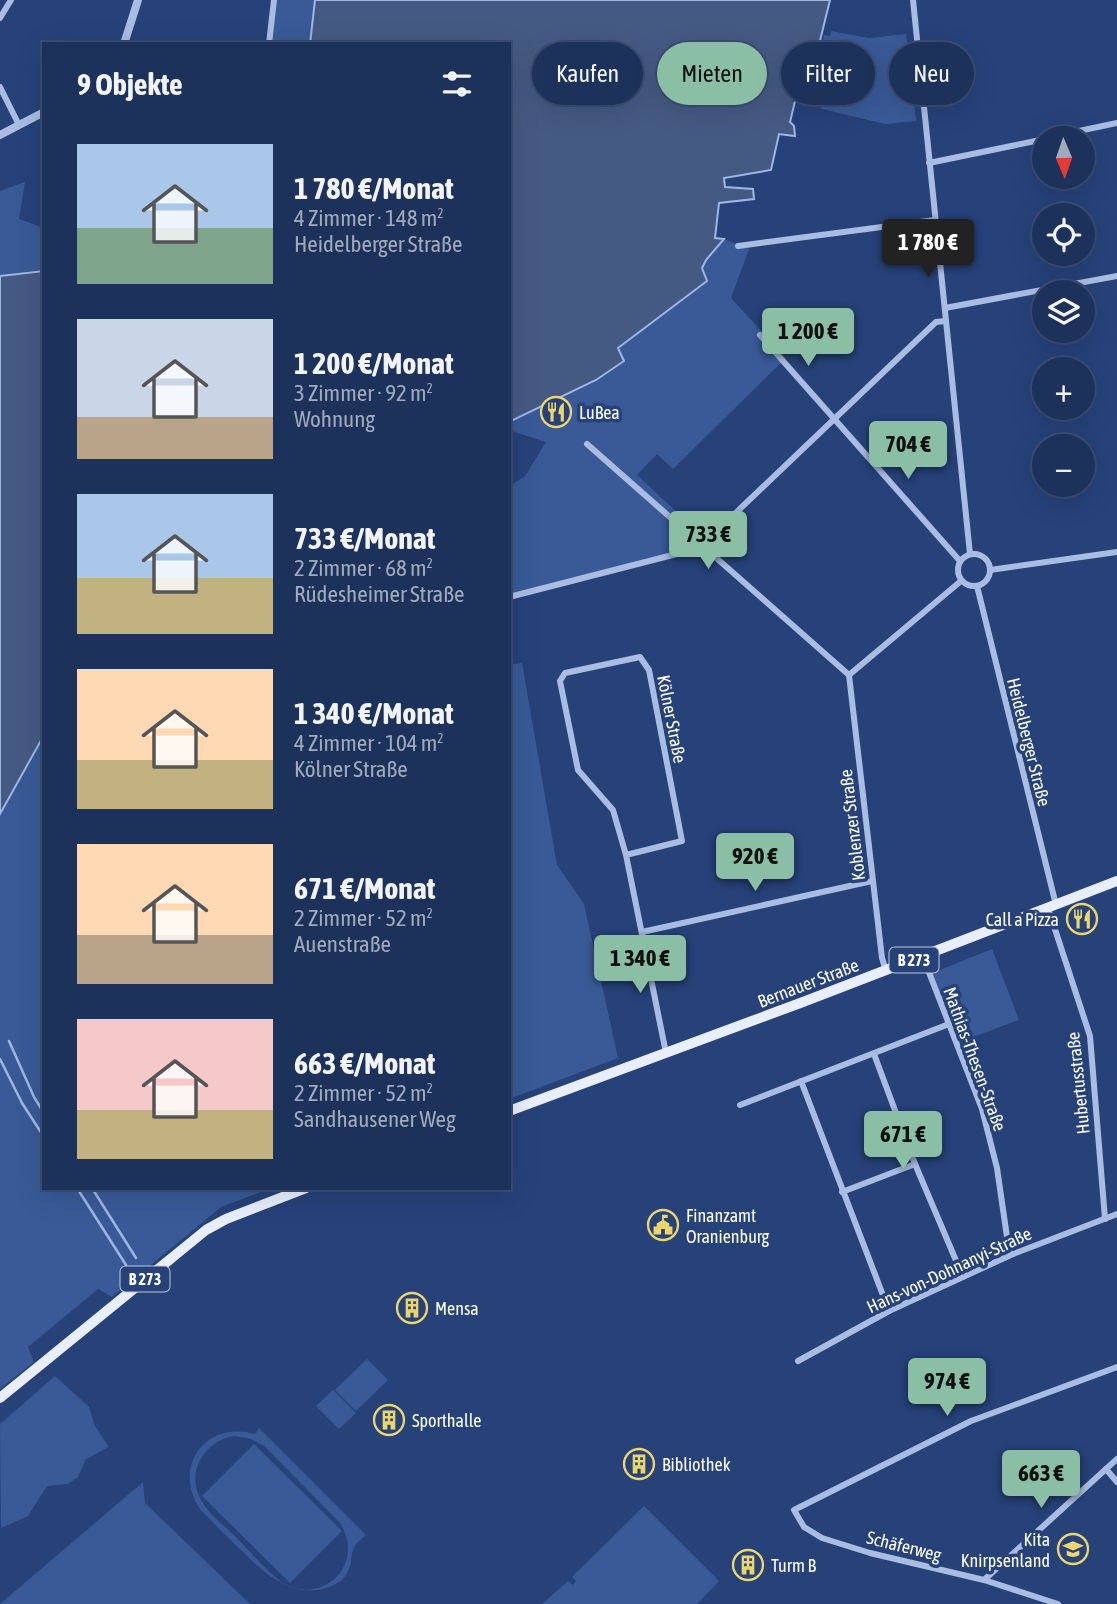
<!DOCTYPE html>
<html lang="de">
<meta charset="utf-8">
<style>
body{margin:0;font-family:"Asap Condensed",sans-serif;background:#253a61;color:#f1f3f6;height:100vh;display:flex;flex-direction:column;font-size:26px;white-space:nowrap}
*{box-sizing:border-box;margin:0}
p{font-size:23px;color:#a0aabb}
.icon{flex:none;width:38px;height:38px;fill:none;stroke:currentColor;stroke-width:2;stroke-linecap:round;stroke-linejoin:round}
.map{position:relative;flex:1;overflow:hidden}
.details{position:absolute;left:42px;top:42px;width:469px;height:1148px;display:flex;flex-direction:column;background:#1c325b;border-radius:0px;box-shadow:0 7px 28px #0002,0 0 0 2px #3a4d71}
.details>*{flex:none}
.hud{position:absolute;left:532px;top:42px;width:480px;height:63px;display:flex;gap:14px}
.needle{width:46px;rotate:178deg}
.fabs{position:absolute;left:1032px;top:126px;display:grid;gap:14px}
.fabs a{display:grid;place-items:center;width:63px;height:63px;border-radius:50%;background:#1c325b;box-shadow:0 7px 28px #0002,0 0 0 2px #3a4d71;font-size:35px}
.price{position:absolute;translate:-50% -60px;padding:0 16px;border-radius:7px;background:#8abfa5;color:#111;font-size:23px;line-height:46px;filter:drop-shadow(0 2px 4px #0008)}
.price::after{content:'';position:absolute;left:50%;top:42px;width:21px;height:16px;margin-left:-10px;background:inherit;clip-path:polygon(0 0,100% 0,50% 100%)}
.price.on{background:#222;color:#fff}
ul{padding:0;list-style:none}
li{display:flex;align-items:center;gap:21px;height:175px;padding:0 35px}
li span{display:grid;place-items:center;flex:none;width:196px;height:140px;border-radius:0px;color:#555}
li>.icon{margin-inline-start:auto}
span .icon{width:84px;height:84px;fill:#fffc;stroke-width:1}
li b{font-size:30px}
h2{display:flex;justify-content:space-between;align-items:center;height:84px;padding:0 35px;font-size:30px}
.tag{padding:0 24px;border-radius:32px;background:#1c325b;box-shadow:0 7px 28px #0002,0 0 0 2px #3a4d71;font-size:24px;line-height:63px}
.tag.on{background:#8abfa5;color:#111}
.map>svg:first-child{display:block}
.green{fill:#395a97;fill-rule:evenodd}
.water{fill:#455a83;stroke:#9db7e4;stroke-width:2}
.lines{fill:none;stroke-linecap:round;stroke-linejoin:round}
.stream{stroke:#9db7e4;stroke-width:2.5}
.minor{stroke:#a9bde3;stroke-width:6}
.tertiary{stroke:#a9bde3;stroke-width:8}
.primary{stroke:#e8eefc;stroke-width:10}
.labels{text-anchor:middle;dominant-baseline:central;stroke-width:7;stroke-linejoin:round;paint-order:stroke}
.shield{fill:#264279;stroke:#bec6d7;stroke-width:2}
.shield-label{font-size:16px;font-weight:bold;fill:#fff}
.poi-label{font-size:18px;fill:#fff;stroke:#264279;text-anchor:start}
.street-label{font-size:18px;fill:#fff;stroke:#264279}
</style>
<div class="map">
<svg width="1117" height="1604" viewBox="0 0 1117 1604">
<rect width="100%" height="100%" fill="#264279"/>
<g class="green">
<path d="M276,0H315L310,44H268Z"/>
<path d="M831,31L869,38L906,34L916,121L885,124L822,109L810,96L824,35L830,36Z"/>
<path d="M25,182L19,219L44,228V271L0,276V191Z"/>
<path d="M724,239L749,249L731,298L786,358L673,469L657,454L637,475L709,542L696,549L509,597V487L525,476L546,442L509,430V422L596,380L623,361L618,348L706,281L702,268L706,260Z"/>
<path d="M522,663L557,865L584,904L618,1058L509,1099V665Z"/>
<path d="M44,735V1188H271L221,1207L112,1297L98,1289L28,1347L34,1362L0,1389V814Z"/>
<path d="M992,949L1019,1020L957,1043L930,974Z"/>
<path d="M367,1359L388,1380L356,1411L335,1390Z"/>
<path d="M55,1376L89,1407L95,1426L109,1447L86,1459L78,1477L68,1484L47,1486L28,1516L1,1528L0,1424Z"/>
<path d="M333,1390L356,1413L339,1429L316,1406Z"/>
<path d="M259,1428L366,1535C363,1538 356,1543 354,1547C349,1560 354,1568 341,1581C304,1604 272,1581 246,1555C230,1540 215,1525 200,1509C172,1467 205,1420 255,1434ZM235,1436L251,1439L264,1446L341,1524C349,1539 351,1555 342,1570C333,1584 316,1592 300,1589C293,1588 285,1585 280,1581C265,1569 251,1553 238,1539C226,1527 209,1515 201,1500C185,1472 205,1440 235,1436Z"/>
<path d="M254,1444L342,1531L290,1583L202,1496Z"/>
<path d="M143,1482L145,1503L250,1604H0Z"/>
<path d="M644,1506L719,1581L697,1604H542L568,1581L573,1585L576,1581L572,1577Z"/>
</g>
<g class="water">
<path d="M315,0H830L806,98L796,97L790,122L794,126L795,136L779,134L771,170L724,178L725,187L753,189L754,199L719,203L715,238L724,239L706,260L702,268L707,281L618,348L624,361L596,380L509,422V44H310Z"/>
<path d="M44,271V735L0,814V276Z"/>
</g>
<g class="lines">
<g class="stream">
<path d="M9,1041L34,1097L44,1113"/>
<path d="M0,1059L22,1103L44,1137"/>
<path d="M77,1188L126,1265"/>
<path d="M92,1188L136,1258"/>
</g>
<g class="minor">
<path d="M913,0L970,554"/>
<path d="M0,18L11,0"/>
<path d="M269,44L274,0"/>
<path d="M0,87L19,125"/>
<path d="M1046,138L1117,123"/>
<path d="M929,163L1045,139"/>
<path d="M738,246L935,220"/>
<path d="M945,308L1117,276"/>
<path d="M760,335L960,561"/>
<path d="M587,444L849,675"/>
<circle cx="974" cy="570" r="16"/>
<path d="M990,570L1117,552"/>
<path d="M977,586L1056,905"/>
<path d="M509,597L696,549L701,546L936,322L946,321"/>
<path d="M849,675L882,958L886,971"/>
<path d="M849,675L961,581"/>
<path d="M626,855L682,841L649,670L640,657L565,673L560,681L578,770L613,810L626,855L666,1053"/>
<path d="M1048,908L1090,1036L1105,1219"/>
<path d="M642,932L872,881"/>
<path d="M923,957L982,1109L997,1168L1007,1237L1013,1254"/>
<path d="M874,1054L915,1164L963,1277"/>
<path d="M801,1081L889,1311"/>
<path d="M740,1105L949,1024"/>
<path d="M842,1192L915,1164"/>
<path d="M798,1361L889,1311L1013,1254L1117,1214"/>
<path d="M1106,1469L1117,1482"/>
<path d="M984,1580L1117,1459"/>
<path d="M1058,1604L984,1580L870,1553L822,1538L804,1527L794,1510L971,1421L1117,1367"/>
</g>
<g class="tertiary">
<path d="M124,44L138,0"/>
<path d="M0,135L44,112"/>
</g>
<g class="primary">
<path d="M509,1111L803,1002L1117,881"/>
<path d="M0,1398L206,1230L226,1219L306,1188"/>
</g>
</g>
<defs>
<g id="restaurant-ring" transform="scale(1.575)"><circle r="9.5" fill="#264279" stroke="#ecd56e" stroke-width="1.5"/><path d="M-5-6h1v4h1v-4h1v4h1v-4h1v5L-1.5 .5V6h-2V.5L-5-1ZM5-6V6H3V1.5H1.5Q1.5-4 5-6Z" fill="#ecd56e"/></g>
<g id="civic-ring" transform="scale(1.575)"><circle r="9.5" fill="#264279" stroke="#ecd56e" stroke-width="1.5"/><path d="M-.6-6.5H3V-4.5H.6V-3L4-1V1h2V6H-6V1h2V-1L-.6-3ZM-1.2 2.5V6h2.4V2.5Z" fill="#ecd56e"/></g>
<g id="building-ring" transform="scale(1.575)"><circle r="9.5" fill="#264279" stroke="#ecd56e" stroke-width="1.5"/><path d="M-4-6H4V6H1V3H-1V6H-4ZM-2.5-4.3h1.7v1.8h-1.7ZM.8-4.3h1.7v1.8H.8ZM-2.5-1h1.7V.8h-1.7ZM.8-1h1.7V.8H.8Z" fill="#ecd56e"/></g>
<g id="school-ring" transform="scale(1.575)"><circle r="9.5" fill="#264279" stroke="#ecd56e" stroke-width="1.5"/><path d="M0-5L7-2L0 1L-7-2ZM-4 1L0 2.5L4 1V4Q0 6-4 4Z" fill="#ecd56e"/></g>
</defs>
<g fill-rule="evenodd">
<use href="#restaurant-ring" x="556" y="412"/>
<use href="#restaurant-ring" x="1082" y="919"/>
<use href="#civic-ring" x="663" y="1225"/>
<use href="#building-ring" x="412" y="1308"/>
<use href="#building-ring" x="389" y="1420"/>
<use href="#building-ring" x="639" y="1464"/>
<use href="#school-ring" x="1073" y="1549"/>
<use href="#building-ring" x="748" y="1565"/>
</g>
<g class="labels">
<g class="shield">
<rect x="889.5" y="947.5" width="49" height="25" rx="5"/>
<rect x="120.5" y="1266.5" width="49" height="25" rx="5"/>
</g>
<g class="shield-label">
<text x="914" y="960">B 273</text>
<text x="145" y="1279">B 273</text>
</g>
<g class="poi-label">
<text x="579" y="412">LuBea</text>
<text x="1059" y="919" text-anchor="end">Call a Pizza</text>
<text x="686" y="1215">Finanzamt<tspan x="686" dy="21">Oranienburg</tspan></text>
<text x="435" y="1308">Mensa</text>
<text x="412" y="1420">Sporthalle</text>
<text x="662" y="1464">Bibliothek</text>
<text x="1050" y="1539" text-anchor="end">Kita<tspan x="1050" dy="21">Knirpsenland</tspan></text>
<text x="771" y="1565">Turm B</text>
</g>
<g class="street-label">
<text transform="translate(672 719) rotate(79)">Kölner Straße</text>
<text transform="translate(1029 742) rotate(76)">Heidelberger Straße</text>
<text transform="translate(852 825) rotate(-97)">Koblenzer Straße</text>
<text transform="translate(808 983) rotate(-21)">Bernauer Straße</text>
<text transform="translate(975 1059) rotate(70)">Mathias-Thesen-Straße</text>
<text transform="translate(1078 1083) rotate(-96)">Hubertusstraße</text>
<text transform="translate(949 1270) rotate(-25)">Hans-von-Dohnanyi-Straße</text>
<text transform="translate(904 1546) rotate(14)">Schäferweg</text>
</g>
</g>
</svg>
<div class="fabs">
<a><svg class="needle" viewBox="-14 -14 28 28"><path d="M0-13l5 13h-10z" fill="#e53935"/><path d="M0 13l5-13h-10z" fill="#a0aabb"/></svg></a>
<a><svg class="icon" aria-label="locate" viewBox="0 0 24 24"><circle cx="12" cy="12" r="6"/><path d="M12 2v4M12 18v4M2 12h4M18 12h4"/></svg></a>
<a><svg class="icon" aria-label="layers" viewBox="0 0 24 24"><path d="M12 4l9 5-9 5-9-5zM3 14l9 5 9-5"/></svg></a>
<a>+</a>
<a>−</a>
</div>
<b class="price on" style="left:928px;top:279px">1 780 €</b>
<b class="price" style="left:808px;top:368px">1 200 €</b>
<b class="price" style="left:908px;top:481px">704 €</b>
<b class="price" style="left:708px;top:571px">733 €</b>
<b class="price" style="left:755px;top:893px">920 €</b>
<b class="price" style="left:640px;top:995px">1 340 €</b>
<b class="price" style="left:903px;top:1171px">671 €</b>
<b class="price" style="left:947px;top:1418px">974 €</b>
<b class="price" style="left:1041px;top:1510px">663 €</b>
<div class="hud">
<a class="tag">Kaufen</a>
<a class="tag on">Mieten</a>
<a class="tag">Filter</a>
<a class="tag">Neu</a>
</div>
<section class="details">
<h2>9 Objekte<svg class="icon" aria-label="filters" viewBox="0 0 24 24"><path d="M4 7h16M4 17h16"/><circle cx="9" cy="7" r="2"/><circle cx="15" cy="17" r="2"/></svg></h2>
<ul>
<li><span style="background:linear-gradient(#a9c7e8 60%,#7fa58c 0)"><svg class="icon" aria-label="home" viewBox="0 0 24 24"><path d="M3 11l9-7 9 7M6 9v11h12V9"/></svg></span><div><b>1 780 €/Monat</b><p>4 Zimmer · 148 m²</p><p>Heidelberger Straße</p></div></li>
<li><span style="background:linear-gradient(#c9d6e8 70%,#b9a48a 0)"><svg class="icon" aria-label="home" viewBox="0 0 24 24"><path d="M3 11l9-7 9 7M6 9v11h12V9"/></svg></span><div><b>1 200 €/Monat</b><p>3 Zimmer · 92 m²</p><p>Wohnung</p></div></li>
<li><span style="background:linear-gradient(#a9c7e8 60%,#c2b280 0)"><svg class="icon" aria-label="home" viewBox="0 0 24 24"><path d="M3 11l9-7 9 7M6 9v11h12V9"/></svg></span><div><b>733 €/Monat</b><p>2 Zimmer · 68 m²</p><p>Rüdesheimer Straße</p></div></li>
<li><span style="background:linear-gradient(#ffd9b3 65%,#c2b280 0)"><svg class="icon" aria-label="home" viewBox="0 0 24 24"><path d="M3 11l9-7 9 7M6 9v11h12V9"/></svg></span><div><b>1 340 €/Monat</b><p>4 Zimmer · 104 m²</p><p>Kölner Straße</p></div></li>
<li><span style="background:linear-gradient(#ffd9b3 65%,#b9a48a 0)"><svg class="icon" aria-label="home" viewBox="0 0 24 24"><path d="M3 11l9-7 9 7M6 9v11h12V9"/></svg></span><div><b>671 €/Monat</b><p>2 Zimmer · 52 m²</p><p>Auenstraße</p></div></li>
<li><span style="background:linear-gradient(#f6c9c9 65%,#c2b280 0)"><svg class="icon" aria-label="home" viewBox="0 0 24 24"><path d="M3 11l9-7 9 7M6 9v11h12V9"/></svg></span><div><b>663 €/Monat</b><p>2 Zimmer · 52 m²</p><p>Sandhausener Weg</p></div></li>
</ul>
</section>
</div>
